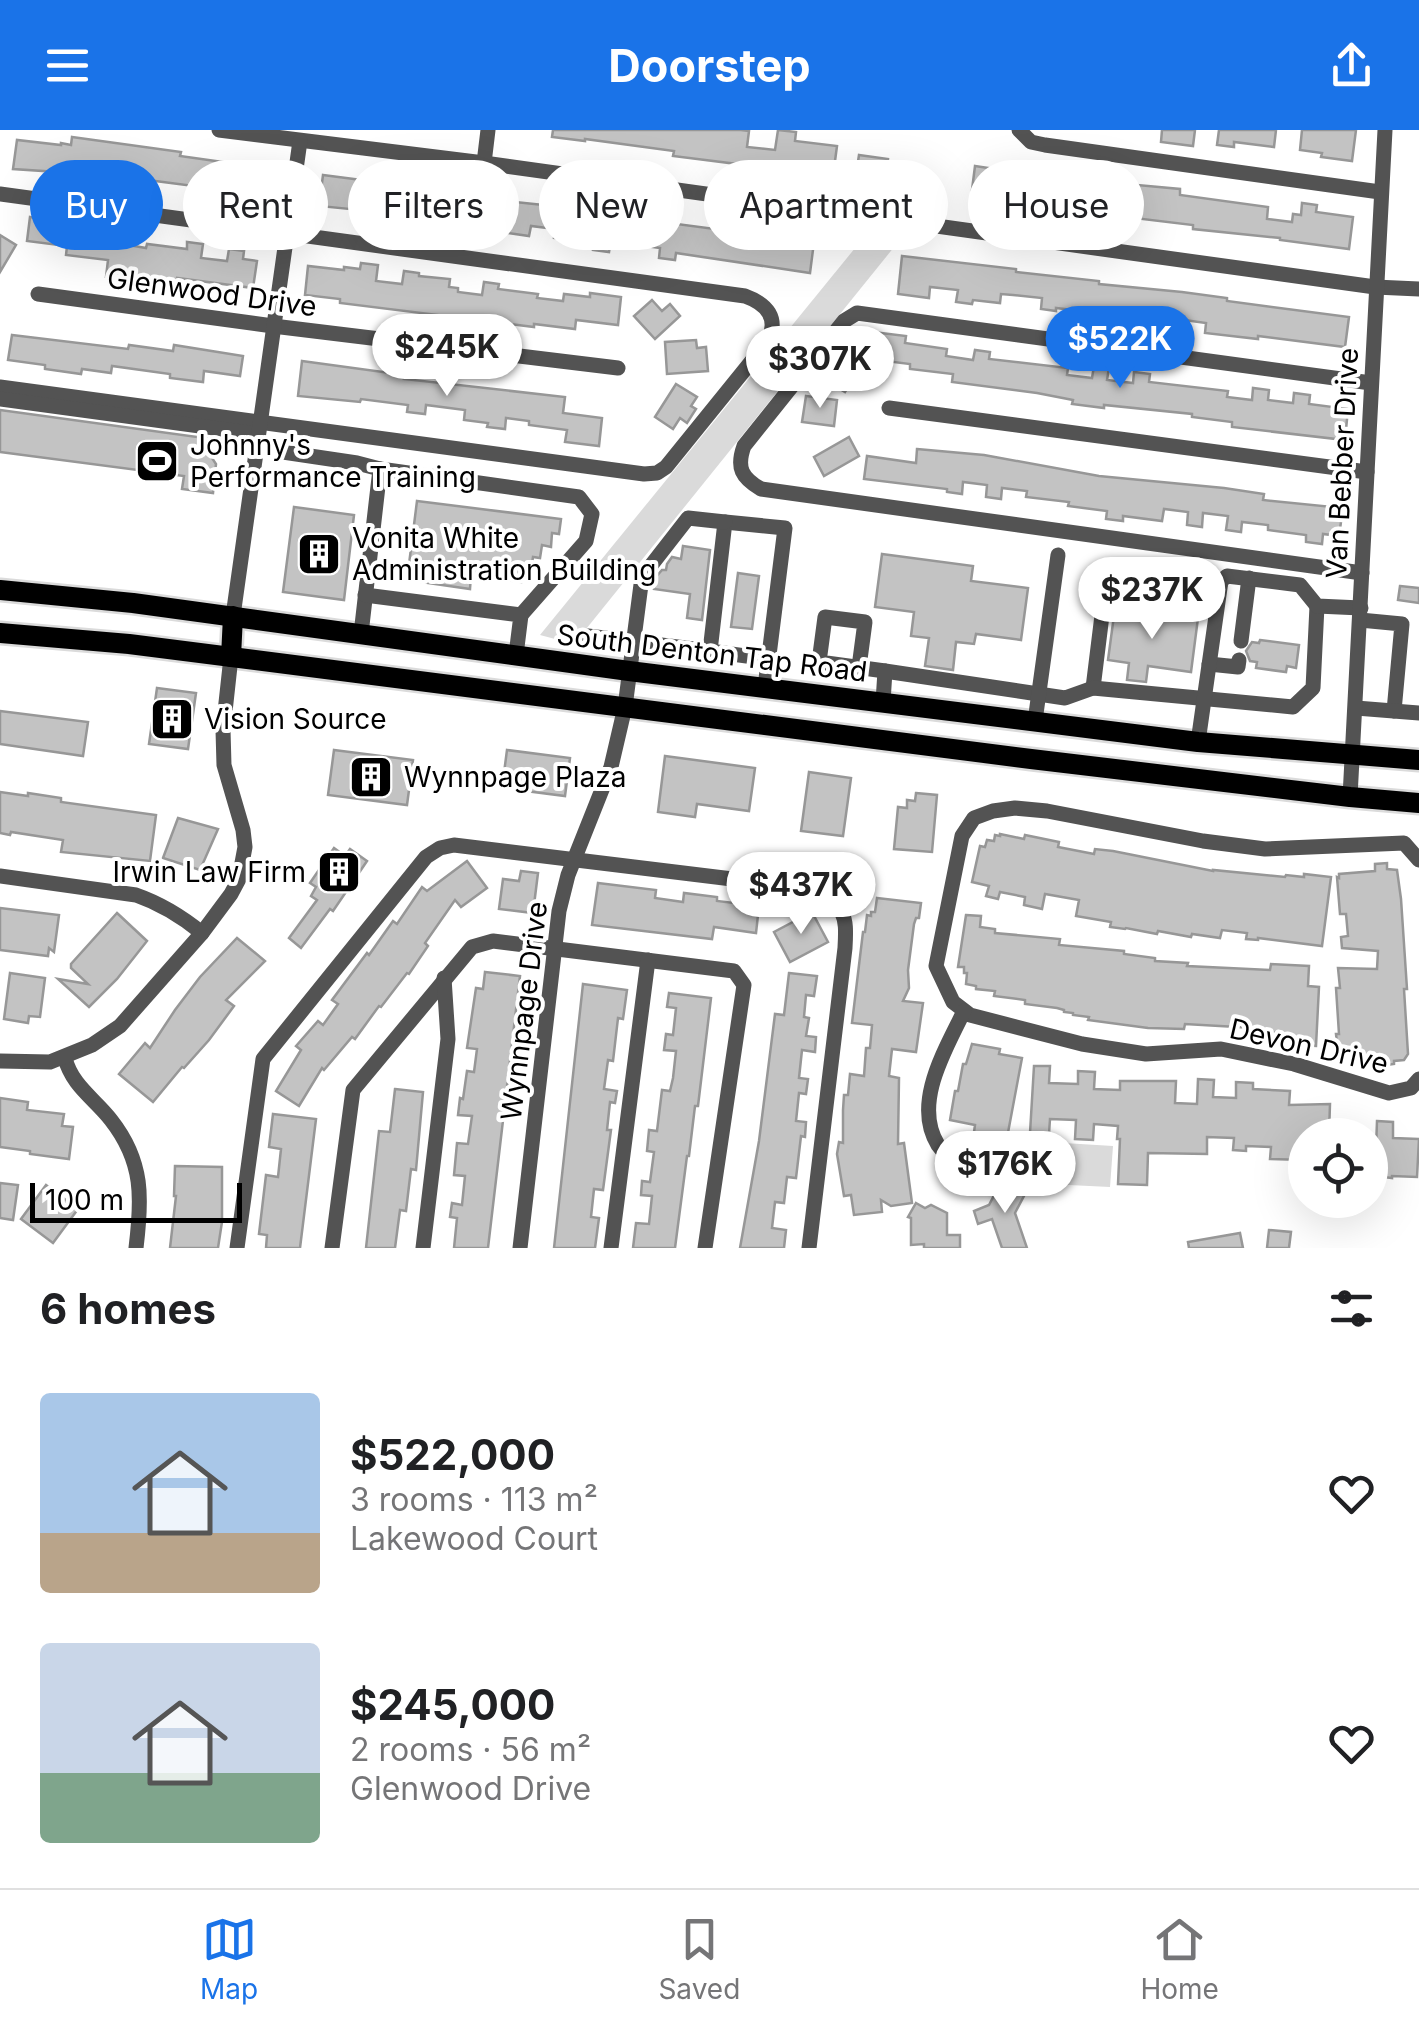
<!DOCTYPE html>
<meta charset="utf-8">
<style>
body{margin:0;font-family:Inter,sans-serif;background:#f6f6f6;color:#202124;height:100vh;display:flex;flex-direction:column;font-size:38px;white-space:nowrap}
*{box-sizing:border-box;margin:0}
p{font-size:32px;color:#757577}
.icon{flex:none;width:55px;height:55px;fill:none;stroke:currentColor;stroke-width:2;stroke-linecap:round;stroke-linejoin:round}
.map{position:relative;height:1118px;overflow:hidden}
.panel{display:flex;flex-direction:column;background:#fff;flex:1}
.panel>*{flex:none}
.top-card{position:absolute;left:30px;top:30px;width:1360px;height:90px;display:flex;gap:20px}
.tools{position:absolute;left:1288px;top:988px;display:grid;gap:20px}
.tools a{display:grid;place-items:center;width:100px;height:100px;border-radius:50%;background:#fff;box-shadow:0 10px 40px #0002;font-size:50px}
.scale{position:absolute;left:30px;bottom:25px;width:212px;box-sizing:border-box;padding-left:10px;border:5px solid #000;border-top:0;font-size:28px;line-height:35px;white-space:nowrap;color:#000;-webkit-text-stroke:8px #fff;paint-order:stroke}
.price{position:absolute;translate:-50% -85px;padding:0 22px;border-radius:35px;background:#fff;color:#222;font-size:32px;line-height:65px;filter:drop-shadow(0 2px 5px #0008)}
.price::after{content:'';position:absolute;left:50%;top:60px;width:30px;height:22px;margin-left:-15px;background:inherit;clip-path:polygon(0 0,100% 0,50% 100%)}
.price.on{background:#1a73e8;color:#fff}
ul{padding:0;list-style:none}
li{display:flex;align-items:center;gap:30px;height:250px;padding:0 40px}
li span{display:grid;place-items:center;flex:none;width:280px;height:200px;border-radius:10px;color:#555}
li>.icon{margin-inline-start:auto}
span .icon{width:120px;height:120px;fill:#fffc;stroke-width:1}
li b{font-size:42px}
h2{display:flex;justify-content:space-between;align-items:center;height:120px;padding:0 40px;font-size:42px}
.chip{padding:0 35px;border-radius:45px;background:#fff;box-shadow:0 10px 40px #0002;font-size:35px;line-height:90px}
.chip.on{background:#1a73e8;color:#fff}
header{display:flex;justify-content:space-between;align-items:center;height:130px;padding:0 40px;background:#1a73e8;color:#fff;font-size:45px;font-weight:700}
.dock{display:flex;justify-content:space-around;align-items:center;height:140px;border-top:2px solid #e0e0e0;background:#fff;font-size:28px;color:#757577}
.dock a{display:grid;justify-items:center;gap:5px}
.dock .on{color:#1a73e8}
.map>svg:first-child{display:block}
.green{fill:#dadada}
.building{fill:#c3c3c3;stroke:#979797;stroke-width:2.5}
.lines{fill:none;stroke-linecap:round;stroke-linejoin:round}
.major-casing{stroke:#dbdbdb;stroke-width:25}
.minor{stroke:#535353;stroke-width:15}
.major{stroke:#000;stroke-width:20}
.labels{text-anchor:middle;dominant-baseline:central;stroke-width:8;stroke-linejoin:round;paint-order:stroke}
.street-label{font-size:28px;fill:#000;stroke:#fff}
.poi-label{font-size:28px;fill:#000;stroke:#fff;text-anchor:start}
</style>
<header><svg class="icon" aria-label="menu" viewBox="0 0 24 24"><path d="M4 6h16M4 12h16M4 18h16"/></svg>Doorstep<svg class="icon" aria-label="share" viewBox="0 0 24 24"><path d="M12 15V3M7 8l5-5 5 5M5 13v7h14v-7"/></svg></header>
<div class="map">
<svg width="1419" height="1118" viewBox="0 0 1419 1118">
<rect width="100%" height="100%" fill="#fff"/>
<g class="green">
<path d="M873,96L907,101L574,514L540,505Z"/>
<path d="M1031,1011L1113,1016L1110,1057L1028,1053Z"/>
</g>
<g class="building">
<path d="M553,0H741L749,1L747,17L775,20L778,0L796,2L795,11L837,16L833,46L673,26L674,21L585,9V11L552,7Z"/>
<path d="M1162,0H1195L1193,16L1161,12Z"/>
<path d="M1219,0H1276L1274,17L1234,12V17L1217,15Z"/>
<path d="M1302,0H1356L1352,31L1321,27L1322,23L1300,20Z"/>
<path d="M72,7L181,22L180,26L251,36V32L270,35L266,68L225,63L224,66L194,62V56L132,48L131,54L89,49V53L72,51L73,43L13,39L17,10L61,15V13L71,15Z"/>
<path d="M859,25L888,29L885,55L855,51Z"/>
<path d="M975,36L1062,49L1063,40L1079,42L1078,55L1126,63L1127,54L1180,59V65L1268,77L1267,89L1292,92L1293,84L1301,85L1302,73L1317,75L1316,82L1353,87L1349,119L1280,110V108L1193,99V95L1109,85L1110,79L1083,76L1082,83L1058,80L1059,78L971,68Z"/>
<path d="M323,45L470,64L469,67L591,80L631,85V88L814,112L810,143L676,123L675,130L659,128L660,118L645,116L646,107L620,104L619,111L611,110L609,122L593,120L594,112L554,108L555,99L531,96L529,106L475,98L476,90L452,87L451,96L426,93L425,99L409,97L411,85L319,76Z"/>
<path d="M41,85L61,87L60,90L101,95L99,110L146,118L147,114L187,119V112L203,114L201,128L227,131L229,119L244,121L243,129L257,131L253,158L177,148L176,153L135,148L134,152L106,147L108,130L66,125L67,116L27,111L30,87L41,89Z"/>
<path d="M0,105L16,115L0,142Z"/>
<path d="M902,126L1016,139V142L1099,151V154L1182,162L1227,168V171L1349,187L1345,217L1258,206V209L1205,203L1206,193L1163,187L1162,200L1146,198L1147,189L1056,178V181L1041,179L1042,168L1013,165L1001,164L1000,173L973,170L972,174L956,172L958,160L930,157L929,168L898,164Z"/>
<path d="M361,133L378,135L376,151L402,154L404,141L419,143V146L450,149L449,157L458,158V162L482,165L484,152L499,154L498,159L538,164L537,168L563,171L564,164L590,167V163L621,167L618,195L576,190L575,199L534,194V197L340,173V169L305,165L308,136L344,140V137L360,139Z"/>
<path d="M652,170L662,181L670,174L680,186L655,209L634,186Z"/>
<path d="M873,202L906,206L905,213L947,219L946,226L973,230L975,220L990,222L989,229L1068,238L1067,245L1092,248L1094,236L1109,238L1107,250L1133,253L1134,242L1150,244L1149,252L1228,261L1227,267L1252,270L1253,258L1269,260L1268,270L1293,273L1294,263L1310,265L1309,274L1348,279L1345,310L1232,297V292L1192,287V284L1104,275V278L1072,274L1073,270L1037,263L952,252L953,244L910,239V234L870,229Z"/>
<path d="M12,205L128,219L129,215L173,221L174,215L243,226L240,246L204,241L203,252L170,248V244L112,236L111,243L82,239L81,244L45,239V235L8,230Z"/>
<path d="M696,210L697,218L706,217L708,241L667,244L665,212Z"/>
<path d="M845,221L863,232L845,262L827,251Z"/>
<path d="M302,231L405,245L404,249L565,267L563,283L602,288L599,316L565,312L567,300L529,295V291L506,288L505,299L487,297L488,293L464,290L465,280L426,275L425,284L407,282L408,275L361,269L360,272L298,266Z"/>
<path d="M676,254L697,267L691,276L696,279L687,293L680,288L673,299L655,287Z"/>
<path d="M806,266L837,270L834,296L802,292Z"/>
<path d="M0,280L212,309L210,325L216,334L213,363L182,359L184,346L0,322Z"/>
<path d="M849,307L859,326L824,346L814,327Z"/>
<path d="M917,319L984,325L1099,346L1224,358L1264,364L1263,370L1343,378L1339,406L1323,404L1322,414L1306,412V405L1268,400V395L1242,392L1241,402L1226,400L1228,386L1203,383L1202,397L1187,395L1188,382L1164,379L1162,391L1123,386V391L1106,389L1107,381L1068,376L1069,372L1026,367L1027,361L1002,358L1001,369L986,367L987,355L963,352L962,364L947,362V359L864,349L867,326L916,333Z"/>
<path d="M417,371L561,389L559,404L552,403L551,417L542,415L540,428L533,427L531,440L522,439L521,452L471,445L470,459L407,450Z"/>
<path d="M294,377L354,385L344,470L283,462Z"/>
<path d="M683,416L710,420L702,490L687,488L690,464L654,459L655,448L662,440H666L667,434L672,427L681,429Z"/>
<path d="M882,424L973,436L971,451L1028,458L1021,510L976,504L974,514L956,512L953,540L925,536L929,508L911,506L914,482L875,477Z"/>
<path d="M738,443L759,446L752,499L731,497Z"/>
<path d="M1400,456L1419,458V473L1398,470Z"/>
<path d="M1115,478L1198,488L1191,542L1148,536L1146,552L1127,550L1129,533L1108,530Z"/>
<path d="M1260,510L1299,515L1296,538L1287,536L1286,542L1256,538L1257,532L1250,531L1246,521L1252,512L1259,513Z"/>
<path d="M157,558L196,563L188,619L149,614Z"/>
<path d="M0,581L88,592L83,626L0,614Z"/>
<path d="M334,620L413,630L407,675L328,665Z"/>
<path d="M507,620L570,628L565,666L502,658Z"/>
<path d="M665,626L755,638L749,681L697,674L695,687L658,682Z"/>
<path d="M809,642L851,648L843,706L801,701Z"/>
<path d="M0,662L28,666V663L61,668V672L156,685L150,731L61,722L63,710L11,702L10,705L0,703Z"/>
<path d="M916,663L937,665L932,722L894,719L898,677L907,678V670L915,671Z"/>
<path d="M178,688L218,699L200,740L163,728Z"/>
<path d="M1000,704L1024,709L1025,705L1059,712L1058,717L1094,724L1095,719L1113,721L1213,741V740L1285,747L1286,745L1304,747V744L1331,747L1322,816L1258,808V810L1246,809L1247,803L1222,800L1220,808L1192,804L1191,807L1158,801L1157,804L1126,798L1125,799L1110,797L1111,792L1076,786L1079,770L1045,764L1042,779L1024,775L1025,767L1000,762L998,769L986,766L989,756L972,752L980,716L985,717L987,710L994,711L995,705L1000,706Z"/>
<path d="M334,718L345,726L350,719L367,731L333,781L330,779L301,818L289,808L317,770L311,766L316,757L310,753Z"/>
<path d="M467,731L487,758L461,777L455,770L425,813L428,816L409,844L407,843L381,877L379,876L355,909L352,907L324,940L322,938L299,976L276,961L301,920L296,916L318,891L323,895L338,874L332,870L367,823L369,825L393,791L397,794L422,757L427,761Z"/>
<path d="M1387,733V739L1397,740L1401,769L1407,859H1404L1408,924L1404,930L1394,931V934L1379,936L1378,931L1366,932L1346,923H1338L1336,904H1339L1336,858H1340L1338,838L1377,839L1378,821L1342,818L1341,807L1348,806L1346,784H1340L1337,747L1339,748V744L1375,741V734Z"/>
<path d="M521,741L538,743L533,783L499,779L503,749L519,751Z"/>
<path d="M598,753L656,760L655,768L683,772L684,763L717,767V771L759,776L756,803L714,797L712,809L592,795Z"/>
<path d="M877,768L921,773L919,788H916L914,794L908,840L909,858L903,871L923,873L916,922L892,919L889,946L899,948L898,1014L904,1013L912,1073L891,1076L881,1070L882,1082L854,1085L851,1065L844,1066L837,1024L839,1012L843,1013V980L844,965H848L850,944L864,946L866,918H870L872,895L852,893L863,802H865L867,785L871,786V782H875Z"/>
<path d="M0,778L59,785L54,822L49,818L48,826L0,820Z"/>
<path d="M812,782L828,812L790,832L774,802Z"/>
<path d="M117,783L147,811L117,849L89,877L58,849L88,854L71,838V834Z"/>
<path d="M966,785L981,786L980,797L995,799V803L1060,809L1059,815L1124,821V824L1155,828V831L1188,833L1187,836L1270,840L1271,834L1309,836L1308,856L1319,857L1316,916L1297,915L1298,908H1285V904L1254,900V898L1185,894L1184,899L1148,898L1088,890L1089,887L1073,885V883L1064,882V880L1057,878L1025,874V870L994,866L995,861L976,859V856L966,854L967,843H964V837H958Z"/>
<path d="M237,808L265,831L226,870L234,876L209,910L184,938L182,937L153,972L119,944L145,913L150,918L175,880L200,847Z"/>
<path d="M485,842L520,846L488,1118H454L457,1088L450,1087L452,1073L462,1075L465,1046L454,1045L457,1013L468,1014L472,986L458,985L460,968L463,969L467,941L474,942L477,919L467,918L476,858L483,859Z"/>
<path d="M10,843L45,848L40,887L29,886L28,893L4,889Z"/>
<path d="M789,843L817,846L814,866L806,865L804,887L809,888L806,906L816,907L815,922L802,920L799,948L808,949L806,964L799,963L796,991L806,992L805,1007L801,1006L796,1048L787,1047L784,1073L775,1072L772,1098L786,1100L784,1118H740L759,1011L775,884L784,885Z"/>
<path d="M583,854L627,860L623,889L618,888L613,931L608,930L604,959L617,961L615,973L610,972L607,1000H611L603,1060L594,1059L591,1087L599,1088L595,1118H554Z"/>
<path d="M669,863L711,868L698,976H695L689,1026H687L675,1118H633L636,1093L649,1094L652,1066L641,1065L642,1051L650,1052L654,1022L647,1021L649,1000L657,1001L662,960L670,961L673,948L676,921L664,920L666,904L673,905L676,878L667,877Z"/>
<path d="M972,914L1000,919L999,924L1022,928L1007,1008L974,1002L975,995L950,990L955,961H958L963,934H966Z"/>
<path d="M1034,936H1050L1049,953L1078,954V941L1095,942L1094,959L1120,960V951H1176L1175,973L1197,974L1198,949L1214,950L1213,967L1236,968V952L1253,953V959L1290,961L1289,975L1330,974L1329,1005H1305L1304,1030L1270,1029L1271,1017L1246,1016V1021L1233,1020L1234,1008L1207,1007V1024L1148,1023L1147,1055L1118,1054L1120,1009H1117L1118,996L1094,994L1093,1010L1075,1009L1076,990L1050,989L1049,1004L1030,1003Z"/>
<path d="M395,959L423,962L416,1040L411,1039L406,1081L400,1080L395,1118H366L379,1001L390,1002Z"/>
<path d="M0,968L28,972L27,980L64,984L62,996L73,997L69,1029L30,1024V1021L0,1017Z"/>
<path d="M273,984L316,989L300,1118H266L267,1105L259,1104L266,1045L278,1047L281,1019L269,1017Z"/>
<path d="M1377,991L1393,992V1008L1419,1009L1417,1047L1392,1046V1048L1375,1046Z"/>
<path d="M175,1036L222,1037V1092L218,1118H170L176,1066H174Z"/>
<path d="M1001,1052L1025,1064L1015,1083L1027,1118H1002L992,1089L978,1094L974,1081L989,1075Z"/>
<path d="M0,1053L18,1055L13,1090L0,1088Z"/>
<path d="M46,1055L78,1079L53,1113L21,1089Z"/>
<path d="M916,1073L925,1078L931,1075L947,1083V1105H960V1118H924V1114L911,1115V1088L908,1087Z"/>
<path d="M1269,1100L1291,1102L1289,1118H1267Z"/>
<path d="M1240,1103L1243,1118H1189L1188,1112Z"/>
</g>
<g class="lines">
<g class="major-casing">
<g id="major">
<path d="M0,460L133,473L629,541L1198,612L1419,630"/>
<path d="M0,503L129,514L1031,629L1350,667L1419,673"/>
<path d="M231,527L233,486"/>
</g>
</g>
<g class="minor">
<path d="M219,0L484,33L1375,157L1419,159"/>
<path d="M1019,0L1031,12L1045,15L1380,62"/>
<path d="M484,33L488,0"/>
<path d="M0,64L745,166C767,174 779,188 768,211L666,337L657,343L644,344L0,257"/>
<path d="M38,164L273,196L618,238"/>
<path d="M0,269L258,304"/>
<path d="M889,278L1367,342"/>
<path d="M256,318L357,333L380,339L361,504"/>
<path d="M380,339L579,367L592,384L586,411L521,485"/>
<path d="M1362,443L761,359C742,348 736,338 744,316L844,191L857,183L1371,253"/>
<path d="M365,465L521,485L516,525"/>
<path d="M233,486L300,11"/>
<path d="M1360,490L1402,494L1394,581"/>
<path d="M588,506L710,521L725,392L785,398L765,557"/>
<path d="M1241,511L1249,448"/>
<path d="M710,521L768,529"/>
<path d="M1209,534L1238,537L1239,530"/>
<path d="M859,537L865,492L825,487L819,532L885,541"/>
<path d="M1093,558L1106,453L1114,442L1220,455"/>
<path d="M883,572L885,541L1065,568L1093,558L1293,577L1313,558L1317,476"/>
<path d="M1356,578L1419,583"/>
<path d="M1035,591L1058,425"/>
<path d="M1198,612L1221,451L1227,446L1300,455L1317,476L1361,478"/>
<path d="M1350,667L1385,0"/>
<path d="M1419,730L1404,713L1265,719L1203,711L1047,681L1015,678L993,681L974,688L962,706L936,836L953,872L970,885L1082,914L1146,924L1221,919L1294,934L1389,963L1411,958L1419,949"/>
<path d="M0,746L136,765C162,774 181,786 202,803"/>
<path d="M65,928C72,956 95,969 111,990C144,1032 142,1069 136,1118"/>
<path d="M0,931L50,932L92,915L120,896L202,803L231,764L239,749L245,717L243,700L224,635L223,600L231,527"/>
<path d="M959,1039C952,1031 944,1023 938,1015C912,973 946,919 964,881"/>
<path d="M237,1118L263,929L426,727L440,718L454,715L814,759C845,779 847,783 845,818L809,1118"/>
<path d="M332,1118L353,960L472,817L493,811L734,841L744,855L705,1118"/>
<path d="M423,1118L448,909L444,848"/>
<path d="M520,1118L559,781L568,745L611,637L625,577L642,447L688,388L725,392"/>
<path d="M611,1118L648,830"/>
</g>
<use href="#major" class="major"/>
</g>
<defs>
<g id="stadium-square" transform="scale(2.25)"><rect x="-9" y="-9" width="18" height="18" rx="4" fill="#000" stroke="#fff"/><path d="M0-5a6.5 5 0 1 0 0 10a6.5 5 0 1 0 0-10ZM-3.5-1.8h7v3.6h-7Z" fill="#fff"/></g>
<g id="building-square" transform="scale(2.25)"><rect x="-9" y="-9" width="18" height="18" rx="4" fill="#000" stroke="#fff"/><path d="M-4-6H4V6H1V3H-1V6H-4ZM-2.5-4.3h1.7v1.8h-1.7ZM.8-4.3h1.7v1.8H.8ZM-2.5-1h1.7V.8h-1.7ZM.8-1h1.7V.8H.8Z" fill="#fff"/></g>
</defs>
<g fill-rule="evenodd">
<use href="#stadium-square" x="157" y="331"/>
<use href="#building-square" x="319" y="424"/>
<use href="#building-square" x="172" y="589"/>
<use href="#building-square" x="371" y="647"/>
<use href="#building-square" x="339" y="742"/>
</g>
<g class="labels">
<g class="street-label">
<text transform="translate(212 162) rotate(8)">Glenwood Drive</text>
<text transform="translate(1342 333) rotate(-87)">Van Bebber Drive</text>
<text transform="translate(712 523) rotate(7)">South Denton Tap Road</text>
<text transform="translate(524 881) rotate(-83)">Wynnpage Drive</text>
<text transform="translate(1309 916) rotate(13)">Devon Drive</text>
</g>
<g class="poi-label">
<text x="190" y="315">Johnny's<tspan x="190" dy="32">Performance Training</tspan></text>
<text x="352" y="408">Vonita White<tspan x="352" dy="32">Administration Building</tspan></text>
<text x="204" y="589">Vision Source</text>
<text x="404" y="647">Wynnpage Plaza</text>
<text x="306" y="742" text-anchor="end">Irwin Law Firm</text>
</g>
</g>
</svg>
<div class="tools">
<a><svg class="icon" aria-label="locate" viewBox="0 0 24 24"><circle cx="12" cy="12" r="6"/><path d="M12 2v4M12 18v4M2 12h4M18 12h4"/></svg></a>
</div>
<div class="scale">100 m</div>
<b class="price on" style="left:1120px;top:261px">$522K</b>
<b class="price" style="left:447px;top:269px">$245K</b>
<b class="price" style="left:820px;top:281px">$307K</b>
<b class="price" style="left:1152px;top:512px">$237K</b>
<b class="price" style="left:801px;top:807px">$437K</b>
<b class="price" style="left:1005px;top:1086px">$176K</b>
<div class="top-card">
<a class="chip on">Buy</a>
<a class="chip">Rent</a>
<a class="chip">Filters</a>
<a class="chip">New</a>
<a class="chip">Apartment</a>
<a class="chip">House</a>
</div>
</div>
<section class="panel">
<h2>6 homes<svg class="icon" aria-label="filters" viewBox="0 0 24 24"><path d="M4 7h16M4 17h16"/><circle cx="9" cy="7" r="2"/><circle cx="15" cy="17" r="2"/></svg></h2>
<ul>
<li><span style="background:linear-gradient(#a9c7e8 70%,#b9a48a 0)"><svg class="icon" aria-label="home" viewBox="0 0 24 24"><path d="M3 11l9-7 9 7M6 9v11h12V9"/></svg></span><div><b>$522,000</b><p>3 rooms · 113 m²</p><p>Lakewood Court</p></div><svg class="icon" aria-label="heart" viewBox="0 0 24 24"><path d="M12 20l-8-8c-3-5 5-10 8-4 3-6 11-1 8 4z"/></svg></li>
<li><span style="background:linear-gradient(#c9d6e8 65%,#7fa58c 0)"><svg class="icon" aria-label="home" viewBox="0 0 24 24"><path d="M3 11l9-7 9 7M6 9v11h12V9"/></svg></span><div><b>$245,000</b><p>2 rooms · 56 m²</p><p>Glenwood Drive</p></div><svg class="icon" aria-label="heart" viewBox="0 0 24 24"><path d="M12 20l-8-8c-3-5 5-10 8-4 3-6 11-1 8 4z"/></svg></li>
</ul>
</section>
<nav class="dock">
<a class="on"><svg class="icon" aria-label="map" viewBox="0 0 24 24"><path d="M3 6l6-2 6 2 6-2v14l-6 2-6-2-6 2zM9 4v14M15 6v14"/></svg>Map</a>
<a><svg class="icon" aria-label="saved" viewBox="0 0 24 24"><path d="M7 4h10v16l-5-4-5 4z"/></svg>Saved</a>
<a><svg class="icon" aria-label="home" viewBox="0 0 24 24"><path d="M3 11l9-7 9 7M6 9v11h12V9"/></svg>Home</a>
</nav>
